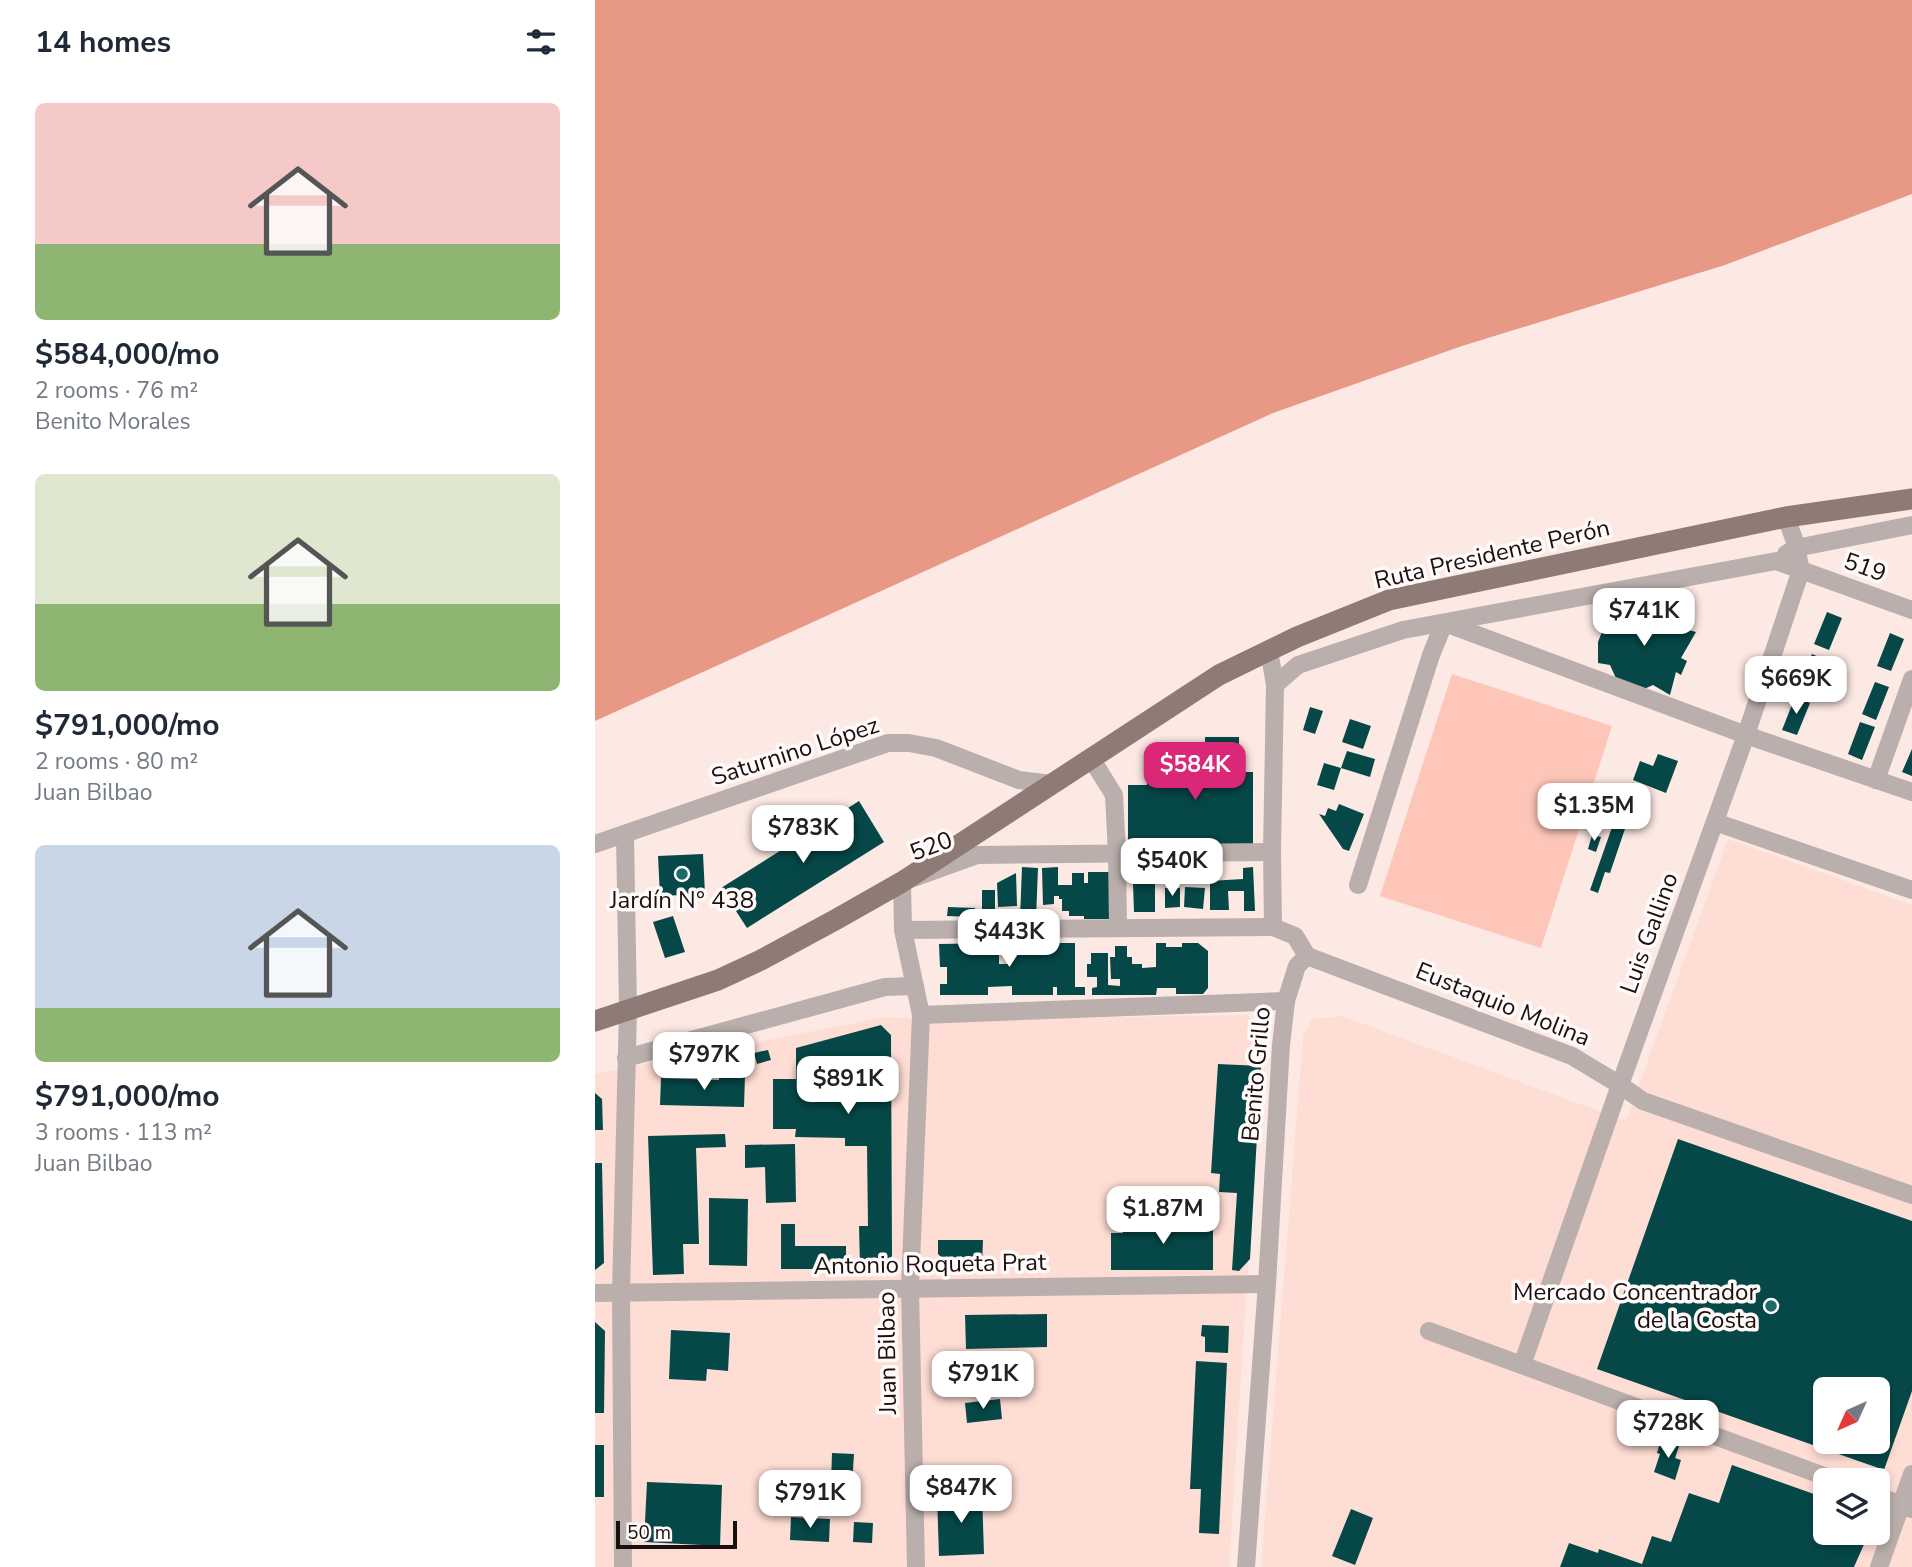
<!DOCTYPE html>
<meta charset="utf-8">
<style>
body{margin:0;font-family:"Nunito Sans",sans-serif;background:#f2f2f3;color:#1f2937;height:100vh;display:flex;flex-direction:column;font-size:26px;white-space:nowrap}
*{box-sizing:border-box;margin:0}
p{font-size:23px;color:#747a83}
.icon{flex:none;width:38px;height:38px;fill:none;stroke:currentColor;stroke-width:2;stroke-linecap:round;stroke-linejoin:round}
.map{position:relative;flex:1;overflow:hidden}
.drawer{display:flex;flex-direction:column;background:#fff;width:595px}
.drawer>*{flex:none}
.needle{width:46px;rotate:225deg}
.buttons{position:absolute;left:1218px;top:1377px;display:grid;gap:14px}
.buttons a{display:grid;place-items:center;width:77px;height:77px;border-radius:10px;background:#fff;box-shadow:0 4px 10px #0003;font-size:35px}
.scale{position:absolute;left:21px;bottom:18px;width:121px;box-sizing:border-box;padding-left:7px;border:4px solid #19110f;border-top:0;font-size:19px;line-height:24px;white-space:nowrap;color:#19110f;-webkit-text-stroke:5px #fffaf9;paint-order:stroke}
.price{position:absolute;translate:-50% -60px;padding:0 16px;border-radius:14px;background:#fff;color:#222;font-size:23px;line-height:46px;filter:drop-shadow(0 2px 4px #0008)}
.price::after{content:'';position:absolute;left:50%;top:42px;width:21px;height:16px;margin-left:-10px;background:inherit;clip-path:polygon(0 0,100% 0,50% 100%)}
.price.on{background:#db2777;color:#fff}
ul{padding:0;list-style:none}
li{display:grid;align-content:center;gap:14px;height:371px;padding:0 35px}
li span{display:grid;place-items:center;height:217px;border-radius:10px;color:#555}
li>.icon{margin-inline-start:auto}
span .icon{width:126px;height:126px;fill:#fffc;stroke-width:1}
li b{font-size:30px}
h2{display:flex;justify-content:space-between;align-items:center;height:84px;padding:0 35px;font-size:30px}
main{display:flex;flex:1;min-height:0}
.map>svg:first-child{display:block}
.built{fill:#feddd4;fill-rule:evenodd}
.green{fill:#fec6b9}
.water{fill:#e79986}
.building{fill:#064848;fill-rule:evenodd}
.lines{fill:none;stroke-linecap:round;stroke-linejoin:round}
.minor{stroke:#baafad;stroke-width:18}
.major{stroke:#8e7b76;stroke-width:21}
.poi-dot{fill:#1c6969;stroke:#fffaf9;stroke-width:2.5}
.labels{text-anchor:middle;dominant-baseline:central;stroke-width:7;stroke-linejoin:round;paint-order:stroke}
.street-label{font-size:24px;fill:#19110f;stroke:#fffaf9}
.poi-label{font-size:24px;fill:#19110f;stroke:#fffaf9}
</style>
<main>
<section class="drawer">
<h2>14 homes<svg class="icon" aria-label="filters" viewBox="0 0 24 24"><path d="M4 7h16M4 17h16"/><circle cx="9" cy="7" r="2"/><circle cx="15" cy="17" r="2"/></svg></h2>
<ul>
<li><span style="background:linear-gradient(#f6c9c9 65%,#8fb573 0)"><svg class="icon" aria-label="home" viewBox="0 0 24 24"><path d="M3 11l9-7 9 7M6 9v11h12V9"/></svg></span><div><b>$584,000/mo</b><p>2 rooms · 76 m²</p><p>Benito Morales</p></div></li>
<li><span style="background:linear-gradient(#dfe7d0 60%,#8fb573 0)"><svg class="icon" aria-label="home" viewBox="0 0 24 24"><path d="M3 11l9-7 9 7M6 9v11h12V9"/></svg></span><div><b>$791,000/mo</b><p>2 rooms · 80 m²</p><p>Juan Bilbao</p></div></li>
<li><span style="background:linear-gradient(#c9d6e8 75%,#8fb573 0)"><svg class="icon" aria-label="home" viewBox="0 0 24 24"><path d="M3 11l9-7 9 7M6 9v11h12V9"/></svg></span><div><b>$791,000/mo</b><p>3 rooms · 113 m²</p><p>Juan Bilbao</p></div></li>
</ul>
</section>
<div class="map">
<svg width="1317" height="1567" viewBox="0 0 1317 1567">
<rect width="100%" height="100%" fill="#fde9e4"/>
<g class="built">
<path d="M1133,839L1317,905V1567H666L708,1037L717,1019L747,1016L1031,1121ZM1230,1390H1283V1442H1230ZM1230,1480H1283V1533H1230Z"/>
<path d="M652,1015L665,1027L667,1045L634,1567H0V1074L290,1017L348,1020Z"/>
</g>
<path class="green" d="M857,674L1017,726L946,948L785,896Z"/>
<path class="water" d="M0,0H1317V194L1130,265L867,346L678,413L0,721Z"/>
<g class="building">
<path d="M1046,601L1053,611L1062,606L1066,615L1080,613L1082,627L1101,632L1086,658L1092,661L1086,675L1081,672L1075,695L1058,685L1040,693L1024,685L1015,665L1003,663V642L1010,624L1024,610L1030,615Z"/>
<path d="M1232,612L1247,618L1234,650L1219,644Z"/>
<path d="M1295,633L1309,639L1296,671L1282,666Z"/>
<path d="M1217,654L1231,660L1218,692L1204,686Z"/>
<path d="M1280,682L1294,687L1281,720L1267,714Z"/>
<path d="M1200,697L1215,703L1202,735L1187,730Z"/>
<path d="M715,707L728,711L720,734L708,730Z"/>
<path d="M755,719L776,726L768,749L747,742Z"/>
<path d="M1265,722L1280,727L1267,760L1253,754Z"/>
<path d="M610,737H644V772H658V847L533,846V785H552V772H572V755L596,756V765H610Z"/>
<path d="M1317,749V776L1307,772Z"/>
<path d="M752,751L780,759L775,777L746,768Z"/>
<path d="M1063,754L1083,761L1071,793L1038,780L1045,761L1058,766Z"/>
<path d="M729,763L746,768L739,790L722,785Z"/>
<path d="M264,801L289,842L152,928L126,888Z"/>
<path d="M744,804L769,814L754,851L748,849L724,814L730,816L733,808L741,811Z"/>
<path d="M1022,813L1034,817L1015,873L1010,872L1003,893L995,890Z"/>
<path d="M997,835L1006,837L1001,852L993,849Z"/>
<path d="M108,854L110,894L65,896L63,856Z"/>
<path d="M427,867L443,868L441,919H425Z"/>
<path d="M463,867V885H477V873H489V883H493V872H514V919H489V916H474V911H467V899H464V896H459V904L448,905L447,868Z"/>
<path d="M658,867L660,911H649V891H633L634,910H615V881L648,879V868Z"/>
<path d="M421,873L422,906L403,907L402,883Z"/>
<path d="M538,884H560V912H539Z"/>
<path d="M590,887L610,888L608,909L589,907Z"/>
<path d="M570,888H585V907L570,908Z"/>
<rect x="387" y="890" width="13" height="27"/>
<path d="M353,907L380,908L379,917L352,916Z"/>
<path d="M78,916L90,952L70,958L58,922Z"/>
<path d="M404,943V964H416V943H448V948H462V943H480V987H490V995H462V987H458V995H417V986L393,987V995H345V984H352V967H345L344,944Z"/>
<path d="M561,943H571V947H587V943H603L613,951V988L608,994H581V988H562L561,995H497V988L502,987V977H492V964H496V953H513V985L525,986V979H516L515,957H520V946H532V957H537V964H547V968L561,967Z"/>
<path d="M286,1025L296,1035L297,1256L289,1265L265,1266L264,1226H273L272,1146H250V1138L200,1137L201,1129H178V1079H201V1048Z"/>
<path d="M173,1050L176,1060L162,1064L159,1053Z"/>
<path d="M623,1064L666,1066L655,1259L644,1271L637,1270L642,1193L624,1192L625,1174L616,1173Z"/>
<path d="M124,1074L150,1075L149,1107L65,1105L66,1078L124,1080Z"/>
<path d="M0,1093L7,1099L8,1130H0Z"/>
<path d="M130,1134L131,1147L101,1148L104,1244H88L89,1274L58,1275L53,1136Z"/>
<path d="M1083,1139L1317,1221V1391L1289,1470L1002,1369ZM1230,1390H1283V1442H1230Z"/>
<path d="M200,1144L201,1202L171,1203L170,1167L150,1168V1145Z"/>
<path d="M0,1163H7L9,1263L0,1270Z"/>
<path d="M114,1198L153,1199L152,1266L114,1265Z"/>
<path d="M527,1222H618V1270H516V1233H528Z"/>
<path d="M186,1224H200V1246H251V1269H186Z"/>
<path d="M343,1240H388L387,1265L353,1264L343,1254Z"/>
<path d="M452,1314V1347L371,1349L370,1315Z"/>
<path d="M0,1322L10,1331L9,1413H0Z"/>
<path d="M607,1325L634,1326L633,1353L610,1352V1337L606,1336Z"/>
<path d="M76,1330L135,1333L133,1371L112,1369L111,1381L74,1379Z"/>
<path d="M601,1361L632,1363L624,1534L604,1533L606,1489H595Z"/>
<path d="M405,1399L407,1419L372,1423L370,1403Z"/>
<path d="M1066,1440L1084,1446L1080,1458L1086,1460L1080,1480L1059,1472L1065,1454L1062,1453Z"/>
<rect x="0" y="1445" width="9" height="52"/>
<path d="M237,1453L259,1454L257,1485L236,1484Z"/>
<path d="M1137,1465L1230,1498V1533H1274L1259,1567H965L974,1543L1003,1553L1004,1549L1047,1564L1057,1536L1076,1542L1094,1493L1124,1503Z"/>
<path d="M52,1482L127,1485L125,1546L49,1542Z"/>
<path d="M387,1493L389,1554L344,1556L342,1495Z"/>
<path d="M756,1509L778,1518L760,1565L737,1556Z"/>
<path d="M196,1517L235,1519L234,1542L195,1540Z"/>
<path d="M259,1522L278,1523L277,1543L258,1542Z"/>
</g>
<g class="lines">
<g class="minor">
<path d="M1191,554L1201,548L1317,525"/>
<path d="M850,623L1151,735L1317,792"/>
<path d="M674,651L680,685L677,852L678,927L700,936L712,956"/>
<path d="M680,685L703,665L808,630L1181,561L1317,610"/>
<path d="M496,758L519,795L522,854L523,928"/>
<path d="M1281,780L1317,679"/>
<path d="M1120,822L1317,890"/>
<path d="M0,844L293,743H314L341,748L424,780L457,784"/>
<path d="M763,885L836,655L849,623"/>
<path d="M308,930L678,927"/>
<path d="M712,956L977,1056L1025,1085L1048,1101L1317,1195"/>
<path d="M326,1015L691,1001"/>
<path d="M31,1058L290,987L320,986"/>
<path d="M0,1293L672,1284"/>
<path d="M834,1331L1240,1480"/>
<path d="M927,1365L1025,1085L1151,735L1206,570L1199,539L1191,517"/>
<path d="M1283,1496L1317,1509"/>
<path d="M28,1567L26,1292L33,1010L30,834"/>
<path d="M321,1567L315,1288L326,1015L308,930L307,882L382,855L677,852"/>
<path d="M651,1567L672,1284L686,1045L691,1001L702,966L712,956"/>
<path d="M1284,1567L1317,1474"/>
</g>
<path class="major" d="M0,1021L123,980L166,960L240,920L307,882L624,675L702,637L794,600L1191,517L1317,499"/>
</g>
<g class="poi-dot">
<circle cx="87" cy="874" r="7"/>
<circle cx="1176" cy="1306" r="7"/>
</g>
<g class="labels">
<g class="street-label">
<text transform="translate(897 554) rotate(-13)">Ruta Presidente Perón</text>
<text transform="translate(1270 567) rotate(20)">519</text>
<text transform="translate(200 751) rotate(-18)">Saturnino López</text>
<text transform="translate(336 846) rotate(-20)">520</text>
<text transform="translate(1054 933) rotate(-70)">Luis Gallino</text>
<text transform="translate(908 1004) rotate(22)">Eustaquio Molina</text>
<text transform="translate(661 1074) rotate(-85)">Benito Grillo</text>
<text transform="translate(335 1264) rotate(-1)">Antonio Roqueta Prat</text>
<text transform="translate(292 1353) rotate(-91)">Juan Bilbao</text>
</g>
<g class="poi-label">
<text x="87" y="900">Jardín N° 438</text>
<text x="1162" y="1292" text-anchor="end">Mercado Concentrador<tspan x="1162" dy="28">de la Costa</tspan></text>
</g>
</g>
</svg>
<div class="buttons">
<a><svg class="needle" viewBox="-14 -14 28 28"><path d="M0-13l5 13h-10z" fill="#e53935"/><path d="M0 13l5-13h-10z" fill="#747a83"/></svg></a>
<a><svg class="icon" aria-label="layers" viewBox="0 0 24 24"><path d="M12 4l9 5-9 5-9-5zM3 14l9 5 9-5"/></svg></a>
</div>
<div class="scale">50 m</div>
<b class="price" style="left:1049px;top:648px">$741K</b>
<b class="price" style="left:1201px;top:716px">$669K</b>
<b class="price on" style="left:600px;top:802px">$584K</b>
<b class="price" style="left:999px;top:843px">$1.35M</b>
<b class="price" style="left:208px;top:865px">$783K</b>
<b class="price" style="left:577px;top:898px">$540K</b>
<b class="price" style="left:414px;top:969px">$443K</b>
<b class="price" style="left:109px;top:1092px">$797K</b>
<b class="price" style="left:253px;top:1116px">$891K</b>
<b class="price" style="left:568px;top:1246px">$1.87M</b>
<b class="price" style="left:388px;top:1411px">$791K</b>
<b class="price" style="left:1073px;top:1460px">$728K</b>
<b class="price" style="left:366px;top:1525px">$847K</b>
<b class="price" style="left:215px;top:1530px">$791K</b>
</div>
</main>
